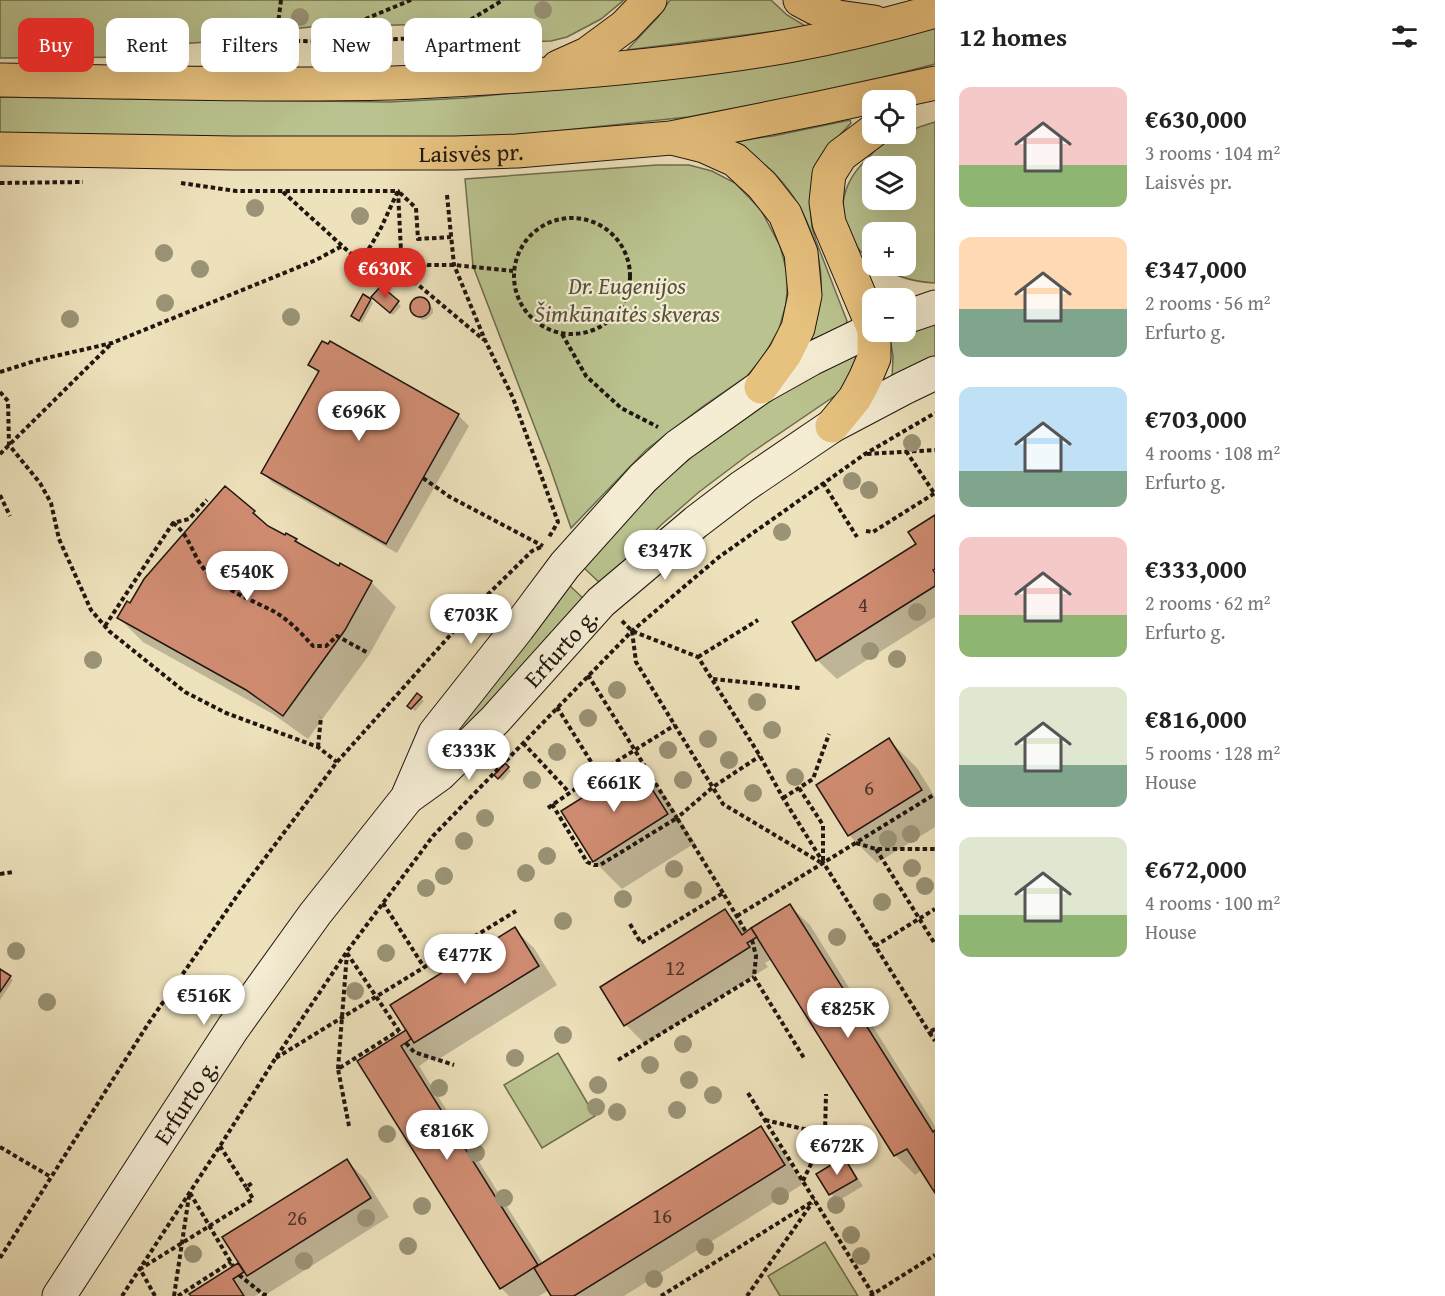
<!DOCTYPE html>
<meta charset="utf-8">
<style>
body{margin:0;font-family:"Gentium Book Plus",serif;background:#f6f6f6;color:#222;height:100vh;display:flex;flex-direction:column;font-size:22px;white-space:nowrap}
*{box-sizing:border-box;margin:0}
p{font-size:20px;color:#767676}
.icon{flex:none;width:33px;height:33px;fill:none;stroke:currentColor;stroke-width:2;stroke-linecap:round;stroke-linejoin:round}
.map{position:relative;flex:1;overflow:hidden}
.side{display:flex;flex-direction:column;background:#fff;width:510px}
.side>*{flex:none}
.hud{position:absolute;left:18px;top:18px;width:570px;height:54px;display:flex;gap:12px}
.fabs{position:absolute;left:862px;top:90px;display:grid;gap:12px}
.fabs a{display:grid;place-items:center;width:54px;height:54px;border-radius:12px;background:#fff;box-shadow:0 6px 24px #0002;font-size:30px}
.price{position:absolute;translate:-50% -51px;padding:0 14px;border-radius:21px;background:#fff;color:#222;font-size:20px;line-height:39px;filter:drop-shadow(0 2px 3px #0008)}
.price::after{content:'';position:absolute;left:50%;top:36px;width:18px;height:14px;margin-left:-9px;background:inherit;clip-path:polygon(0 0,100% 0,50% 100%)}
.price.selected{background:#d93025;color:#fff}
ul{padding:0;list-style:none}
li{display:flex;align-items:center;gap:18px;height:150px;padding:0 24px}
li span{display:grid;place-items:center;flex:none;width:168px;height:120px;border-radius:12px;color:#555}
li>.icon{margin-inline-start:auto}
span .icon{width:72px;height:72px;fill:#fffc;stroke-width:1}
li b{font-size:26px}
h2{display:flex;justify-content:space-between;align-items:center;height:72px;padding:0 24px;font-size:26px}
.tag{padding:0 21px;border-radius:12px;background:#fff;box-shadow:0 6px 24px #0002;font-size:21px;line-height:54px}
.tag.selected{background:#d93025;color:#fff}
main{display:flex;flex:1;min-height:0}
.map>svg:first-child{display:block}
.green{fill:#bac38f;stroke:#6d6c4f;stroke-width:1.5;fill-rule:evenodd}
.shadow{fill:#0003}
.building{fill:#d08c72;stroke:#20160f;stroke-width:1.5}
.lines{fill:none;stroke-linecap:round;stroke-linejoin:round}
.secondary-casing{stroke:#20160f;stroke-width:35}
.primary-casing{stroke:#20160f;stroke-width:35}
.path{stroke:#20160f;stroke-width:4;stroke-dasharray:4.5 3;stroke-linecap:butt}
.secondary{stroke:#f4ecd3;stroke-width:33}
.primary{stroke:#e7c17e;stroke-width:33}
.tree{fill:#9a9376}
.labels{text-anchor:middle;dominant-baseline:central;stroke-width:4.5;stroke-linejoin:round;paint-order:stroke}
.number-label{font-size:21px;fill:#4c3428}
.street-label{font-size:24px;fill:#20160f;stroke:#f4ecd3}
.park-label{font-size:24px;font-style:italic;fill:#56533c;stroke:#f4ecd3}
</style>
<main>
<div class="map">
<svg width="935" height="1296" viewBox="0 0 935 1296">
<rect width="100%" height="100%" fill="#eee2bc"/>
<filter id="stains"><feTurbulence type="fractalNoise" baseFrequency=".00333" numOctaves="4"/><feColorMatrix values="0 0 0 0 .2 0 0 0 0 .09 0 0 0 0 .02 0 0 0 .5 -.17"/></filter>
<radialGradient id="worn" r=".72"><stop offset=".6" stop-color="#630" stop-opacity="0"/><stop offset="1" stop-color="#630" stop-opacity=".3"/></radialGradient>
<g class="green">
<path d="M0,0H624L601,19L567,37L551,41L456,45L439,24L311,27L260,32L236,40L178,44L145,57L0,58Z"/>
<path d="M670,0H771L787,15L807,27L627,50L658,17Z"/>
<path d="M935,27V64L846,87L688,117L528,134L394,142L0,135V97L389,102L464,98L753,68Z"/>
<path d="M850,120L851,123L839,136L810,206L812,227L816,241L847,321L846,324L814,339H812V336C816,323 820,310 821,296C824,251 804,202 772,171C760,160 745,151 731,141L773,136Z"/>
<path d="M935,122V283C914,282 896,277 878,266H906V232H873V262C835,234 833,191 867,159C872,154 877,147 883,143C896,135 921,126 935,122ZM873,166H906V200H873Z"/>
<path d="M657,165H689L712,171L735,183L761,210L780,246L788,276L786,304L779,329L763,357L747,376L702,407L646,450L571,528L550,467L473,266L465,179Z"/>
<path d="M935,323V360L892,380L893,356L890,339Z"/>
<path d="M853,355L859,357L839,393L748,455L699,492L661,525L602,585L583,567L620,525L667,478L693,456L776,397L800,382Z"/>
<path d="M568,584L586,601L418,781Z"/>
<path d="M558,1053L595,1116L542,1148L504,1085Z"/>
<path d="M825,1242L858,1296H780L768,1276Z"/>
</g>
<g class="shadow">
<path d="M381,288L401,306L393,315L373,297Z"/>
<path d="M417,298H422L433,309V313L427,319L422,320L411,309V304Z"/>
<path d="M370,300L373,303L362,323L353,316Z"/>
<path d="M331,343L458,415L469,426L397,553L273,483L263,473L319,374L310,364Z"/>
<path d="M226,488L254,512L271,530L296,540L303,547L340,568L371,582L396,607L369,655L308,739L273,714L143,642L119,618L131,605Z"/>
<path d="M935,517V617L837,679L817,660L919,545Z"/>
<path d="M417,695L424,701L415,711L409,706Z"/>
<path d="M889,740L917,768L935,797V827L877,863L849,835Z"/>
<path d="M505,765L511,771L502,781L496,775Z"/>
<path d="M636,766L664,794L695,843L622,889L594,861Z"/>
<path d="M790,906L810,925L935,1126V1191L922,1170L915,1175L895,1155L772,959L765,963L768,967L645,1044L626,1025L725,910L747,933Z"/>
<path d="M514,929L534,948L557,985L434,1062L431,1058L419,1066L543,1264L761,1128L780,1148L803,1184L624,1296H553L549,1290L539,1296H509L501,1288L359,1061L408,1031Z"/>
<path d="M0,971L13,980L0,1000Z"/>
<path d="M844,1159L850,1166L863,1186L838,1201L831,1194L818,1174Z"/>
<path d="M346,1160L366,1180L389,1217L267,1294L264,1291L255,1296H192L191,1294L240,1263Z"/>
</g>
<g class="building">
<path d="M381,286L399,301L390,313L371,297Z"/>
<path d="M363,294L371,299L359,321L351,316Z"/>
<circle cx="420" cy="307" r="10"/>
<path d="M322,341L328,344L330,341L459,414L386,544L261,473L319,371L308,365Z"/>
<path d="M225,486L255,511L253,513L268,526L285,535L286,533L297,539L295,541L339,566L340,563L372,581L345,630L283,716L246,690L117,618L127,601L130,603L144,579Z"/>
<path d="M935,515V569L933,570L935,573V586L816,661L792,622L916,544L908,532Z"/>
<path d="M417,693L422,697L411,709L407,706Z"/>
<path d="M889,738L922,790L848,836L816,785Z"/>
<path d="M505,763L509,767L498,779L494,775Z"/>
<path d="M636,764L668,814L593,862L561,811Z"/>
<path d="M790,904L933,1132L935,1130V1193L907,1149L894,1156L751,928Z"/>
<path d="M725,909L742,935L751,928L757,937L747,943L750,947L624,1026L600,987Z"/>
<path d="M515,927L539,966L414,1043L390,1005Z"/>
<path d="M0,969L11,976L0,992Z"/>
<path d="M406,1030L411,1039L401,1046L538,1265L500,1289L357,1061Z"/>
<path d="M761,1126L785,1165L574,1296H551L534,1268Z"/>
<path d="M844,1157L857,1179L829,1195L816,1174Z"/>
<path d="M347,1159L371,1198L247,1276L222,1237Z"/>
<path d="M238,1263L244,1272L233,1279L244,1296H191L189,1294Z"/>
</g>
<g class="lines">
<g class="secondary-casing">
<g id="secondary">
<path d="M906,317L935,307"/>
<path id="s1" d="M408,797L440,774L495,720L601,602L696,522L742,487L832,426L904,388L935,373"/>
<path id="s2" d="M59,1296L158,1143L233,1028L315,914L407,798L435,733L518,628L565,565L643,478L678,446L761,387L811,359L873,329"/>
</g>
</g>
<g class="primary-casing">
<g id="primary">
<path d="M800,0L815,8L838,17L874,22"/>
<path d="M558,67L587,54L625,26L650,0"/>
<path d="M0,80C131,82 262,86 393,83C449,81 506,77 562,73C638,67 713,59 788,46C837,37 887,25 935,11"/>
<path d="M873,131L841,155L829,174L826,202L829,223L873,327"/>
<path d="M676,139L704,146L735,160L762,185L785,214L801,253L805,295L798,328L785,354L761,387"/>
<path id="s3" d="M0,149L233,153H455L517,151L671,138L820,108L935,83"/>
<path d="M832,426L855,398L865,379L874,358V332"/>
</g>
</g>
<g class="path">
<path d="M281,0L276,40L330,42"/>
<path d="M411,0L334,32L330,42L442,37L503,0"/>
<path d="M0,183L83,182"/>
<path d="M181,183L236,191H398L401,251L412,260L428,265H454L513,271"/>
<path d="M283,192L382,282L416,283"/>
<path d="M447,195L454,265L485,340L513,398L558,522L549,537"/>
<circle cx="572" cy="276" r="58"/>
<path d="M402,253L416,283L484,340"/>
<path d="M361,262L380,230L398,191L416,208L418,239L451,237"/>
<path d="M562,334L586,376L621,408L658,427"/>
<path d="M0,372L38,360L112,343L316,260L342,246"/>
<path d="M0,392L8,401L9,445L40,483L51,503L59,539L91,610L109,631L185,692L226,713L318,747L337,762"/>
<path d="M906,451L934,493"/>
<path d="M0,454L111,344"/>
<path d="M867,454L935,450"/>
<path d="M423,478L450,497L543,546"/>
<path d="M823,483L857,537"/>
<path d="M0,495L10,516"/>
<path d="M173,523C189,534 192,554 204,569C221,589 252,600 275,612C290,621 302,634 313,646H326L337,636L368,653"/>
<path d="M866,531L873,532L935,493"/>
<path d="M622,621L632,631L698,657L760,756L783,798L929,1032L935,1036"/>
<path d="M105,626L173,523L189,519L207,500"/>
<path d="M632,631L636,662L723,804L820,862"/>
<path d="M698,657L758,620"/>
<path d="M588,675L677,818L713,787L760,756"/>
<path d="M713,679L800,688"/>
<path d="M557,707L598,773"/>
<path d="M523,743L569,792"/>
<path d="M318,747L321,717"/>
<path d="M799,788L823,825V862"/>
<path d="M783,798L813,779L829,734"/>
<path d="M552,804L587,862L594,865H600L677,818L723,893"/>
<path d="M548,808L598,773L675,725"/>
<path d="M856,843L876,849H935"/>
<path d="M876,849L935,944"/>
<path d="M0,874L13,872"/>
<path d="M383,903L424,967"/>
<path d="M737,916L935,794"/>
<path d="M630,924L641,943L723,893L746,932"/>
<path d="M752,940L756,956L754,977L804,1058"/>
<path d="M875,946L935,909"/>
<path d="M347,953L401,1034"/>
<path d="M935,1029L929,1032L935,1041"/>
<path d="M406,1043L414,1052L454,1065"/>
<path d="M276,1058L516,911"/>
<path d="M618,1060L754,977"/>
<path d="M338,1069L347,953"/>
<path d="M748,1093L874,1296"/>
<path d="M765,1120L855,1141"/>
<path d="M349,1126L338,1069L398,1031"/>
<path d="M220,1146L246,1187"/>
<path d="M0,1147L51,1177"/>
<path d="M803,1181L825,1134L826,1094"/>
<path d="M190,1193L233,1266"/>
<path d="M0,1258L148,1024L241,890L337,762L478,604L532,551L541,547"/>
<path d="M239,1275L263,1294L269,1296"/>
<path d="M122,1296L220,1146L275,1059L348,950L433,836L632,631L719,557L865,454L935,413"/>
<path d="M155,1296L140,1269L253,1199L246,1187L254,1182"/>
<path d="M174,1296L189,1196"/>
<path d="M178,1296L231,1262"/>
<path d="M661,1296L815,1200"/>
<path d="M747,1296L812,1203"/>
<path d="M870,1296L935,1255"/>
</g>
<use href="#secondary" class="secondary"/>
<use href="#primary" class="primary"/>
</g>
<g class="tree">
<circle cx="543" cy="10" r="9"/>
<circle cx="300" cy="17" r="9"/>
<circle cx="514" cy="27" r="9"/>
<circle cx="255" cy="208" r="9"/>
<circle cx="360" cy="216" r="9"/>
<circle cx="164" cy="253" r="9"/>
<circle cx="200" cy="269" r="9"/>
<circle cx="165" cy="303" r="9"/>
<circle cx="291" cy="317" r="9"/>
<circle cx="70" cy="319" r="9"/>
<circle cx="912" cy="443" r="9"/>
<circle cx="852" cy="481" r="9"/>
<circle cx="869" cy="490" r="9"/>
<circle cx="782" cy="532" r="9"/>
<circle cx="917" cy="612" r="9"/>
<circle cx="870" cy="651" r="9"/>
<circle cx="897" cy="659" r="9"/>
<circle cx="93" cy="660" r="9"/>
<circle cx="617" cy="690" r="9"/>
<circle cx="757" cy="702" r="9"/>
<circle cx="588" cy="718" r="9"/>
<circle cx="772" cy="730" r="9"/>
<circle cx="708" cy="739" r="9"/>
<circle cx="668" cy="750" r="9"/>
<circle cx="557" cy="752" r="9"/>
<circle cx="729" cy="760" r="9"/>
<circle cx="795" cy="777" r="9"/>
<circle cx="532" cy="780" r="9"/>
<circle cx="683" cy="780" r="9"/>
<circle cx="753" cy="793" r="9"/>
<circle cx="485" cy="818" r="9"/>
<circle cx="911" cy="834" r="9"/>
<circle cx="888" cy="839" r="9"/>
<circle cx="464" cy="841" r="9"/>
<circle cx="547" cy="856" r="9"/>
<circle cx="912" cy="868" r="9"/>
<circle cx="674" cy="869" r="9"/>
<circle cx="526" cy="873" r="9"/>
<circle cx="444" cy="876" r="9"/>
<circle cx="925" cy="886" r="9"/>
<circle cx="426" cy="888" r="9"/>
<circle cx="693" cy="890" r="9"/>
<circle cx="623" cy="899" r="9"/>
<circle cx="882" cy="902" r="9"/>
<circle cx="563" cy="921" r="9"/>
<circle cx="837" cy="937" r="9"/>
<circle cx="16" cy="951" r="9"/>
<circle cx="460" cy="951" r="9"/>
<circle cx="386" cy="953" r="9"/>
<circle cx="355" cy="991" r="9"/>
<circle cx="47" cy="1002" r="9"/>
<circle cx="563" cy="1035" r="9"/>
<circle cx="683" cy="1044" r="9"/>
<circle cx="515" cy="1058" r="9"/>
<circle cx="650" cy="1065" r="9"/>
<circle cx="689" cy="1080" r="9"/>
<circle cx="598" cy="1085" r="9"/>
<circle cx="439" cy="1088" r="9"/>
<circle cx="713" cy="1095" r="9"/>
<circle cx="596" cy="1107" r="9"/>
<circle cx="677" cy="1110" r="9"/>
<circle cx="617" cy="1112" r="9"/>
<circle cx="387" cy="1134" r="9"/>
<circle cx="806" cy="1147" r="9"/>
<circle cx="476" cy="1153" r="9"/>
<circle cx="780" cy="1196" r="9"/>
<circle cx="504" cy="1198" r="9"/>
<circle cx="836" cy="1205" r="9"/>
<circle cx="422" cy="1206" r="9"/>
<circle cx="366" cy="1218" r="9"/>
<circle cx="851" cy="1235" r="9"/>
<circle cx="408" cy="1246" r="9"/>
<circle cx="705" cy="1247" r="9"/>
<circle cx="193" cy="1254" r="9"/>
<circle cx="861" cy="1256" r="9"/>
<circle cx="304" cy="1261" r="9"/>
<circle cx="654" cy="1279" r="9"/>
</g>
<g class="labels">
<g class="number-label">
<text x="863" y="604">4</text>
<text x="869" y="787">6</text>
<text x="675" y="967">12</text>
<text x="662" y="1215">16</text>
<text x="297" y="1217">26</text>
</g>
<g class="street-label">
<text stroke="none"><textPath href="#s3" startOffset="471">Laisvės pr.</textPath></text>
<text stroke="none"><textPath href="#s1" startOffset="214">Erfurto g.</textPath></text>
<text stroke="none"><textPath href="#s2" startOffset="232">Erfurto g.</textPath></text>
</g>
<g class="park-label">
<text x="627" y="285">Dr. Eugenijos<tspan x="627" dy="28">Šimkūnaitės skveras</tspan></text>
</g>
</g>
<rect width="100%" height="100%" filter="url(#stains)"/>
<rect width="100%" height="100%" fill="url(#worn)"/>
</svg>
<div class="fabs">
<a><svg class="icon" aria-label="locate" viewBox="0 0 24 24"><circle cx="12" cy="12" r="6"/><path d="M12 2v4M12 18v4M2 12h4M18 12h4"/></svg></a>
<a><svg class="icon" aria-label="layers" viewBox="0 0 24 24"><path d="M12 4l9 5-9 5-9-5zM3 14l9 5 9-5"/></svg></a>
<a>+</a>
<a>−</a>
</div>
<b class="price selected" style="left:385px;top:299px">€630K</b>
<b class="price" style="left:359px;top:442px">€696K</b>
<b class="price" style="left:665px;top:581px">€347K</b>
<b class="price" style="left:247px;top:602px">€540K</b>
<b class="price" style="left:471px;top:645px">€703K</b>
<b class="price" style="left:469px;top:781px">€333K</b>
<b class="price" style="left:614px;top:813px">€661K</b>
<b class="price" style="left:465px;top:985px">€477K</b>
<b class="price" style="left:204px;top:1026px">€516K</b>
<b class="price" style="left:848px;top:1039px">€825K</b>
<b class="price" style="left:447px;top:1161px">€816K</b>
<b class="price" style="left:837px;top:1176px">€672K</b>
<div class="hud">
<a class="tag selected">Buy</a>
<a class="tag">Rent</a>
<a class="tag">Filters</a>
<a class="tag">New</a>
<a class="tag">Apartment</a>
</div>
</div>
<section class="side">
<h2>12 homes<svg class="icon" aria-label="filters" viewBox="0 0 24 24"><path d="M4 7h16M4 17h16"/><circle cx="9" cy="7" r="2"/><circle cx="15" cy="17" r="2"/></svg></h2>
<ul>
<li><span style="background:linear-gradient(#f6c9c9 65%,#8fb573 0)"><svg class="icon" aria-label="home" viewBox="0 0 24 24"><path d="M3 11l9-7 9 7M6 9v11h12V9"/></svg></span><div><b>€630,000</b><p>3 rooms · 104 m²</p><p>Laisvės pr.</p></div></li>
<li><span style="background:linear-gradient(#ffd9b3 60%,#7fa58c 0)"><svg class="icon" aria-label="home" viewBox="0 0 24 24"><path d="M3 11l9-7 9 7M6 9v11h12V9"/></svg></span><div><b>€347,000</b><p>2 rooms · 56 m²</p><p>Erfurto g.</p></div></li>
<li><span style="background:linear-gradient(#bfe0f5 70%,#7fa58c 0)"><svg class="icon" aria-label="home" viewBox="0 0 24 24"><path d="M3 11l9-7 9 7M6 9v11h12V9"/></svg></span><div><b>€703,000</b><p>4 rooms · 108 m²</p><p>Erfurto g.</p></div></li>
<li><span style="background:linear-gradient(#f6c9c9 65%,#8fb573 0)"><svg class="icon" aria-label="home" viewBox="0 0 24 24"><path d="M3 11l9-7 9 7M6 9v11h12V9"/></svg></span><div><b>€333,000</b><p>2 rooms · 62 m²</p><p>Erfurto g.</p></div></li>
<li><span style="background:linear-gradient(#dfe7d0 65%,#7fa58c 0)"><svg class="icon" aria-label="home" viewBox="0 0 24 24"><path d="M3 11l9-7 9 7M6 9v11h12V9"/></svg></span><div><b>€816,000</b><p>5 rooms · 128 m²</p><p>House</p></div></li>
<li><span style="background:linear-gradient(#dfe7d0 65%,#8fb573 0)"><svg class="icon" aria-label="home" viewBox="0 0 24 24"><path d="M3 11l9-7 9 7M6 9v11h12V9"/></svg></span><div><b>€672,000</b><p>4 rooms · 100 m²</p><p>House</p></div></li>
</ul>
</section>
</main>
